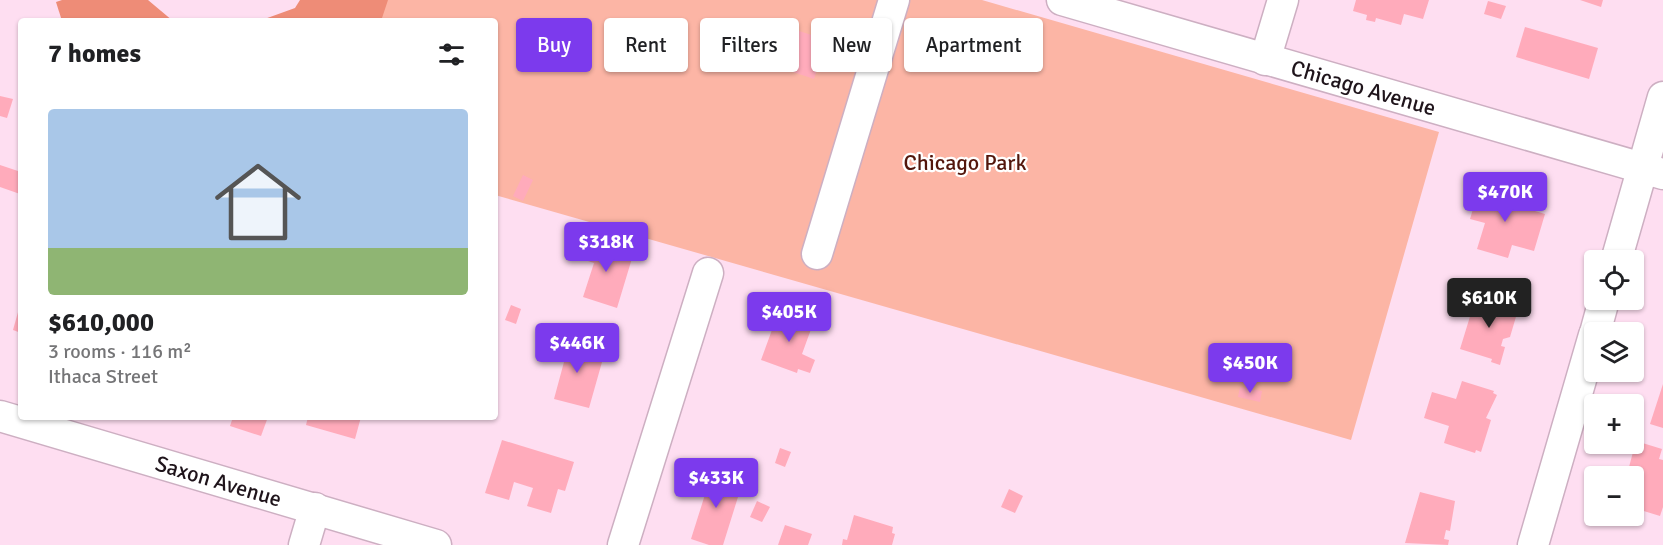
<!DOCTYPE html>
<meta charset="utf-8">
<style>
body{margin:0;font-family:Signika,sans-serif;background:#f2f2f2;color:#202124;height:100vh;display:flex;flex-direction:column;font-size:22px;white-space:nowrap}
*{box-sizing:border-box;margin:0}
p{font-size:20px;color:#757577}
.icon{flex:none;width:33px;height:33px;fill:none;stroke:currentColor;stroke-width:2;stroke-linecap:round;stroke-linejoin:round}
.map{position:relative;flex:1;overflow:hidden}
.drawer{position:absolute;left:18px;top:18px;width:480px;height:402px;display:flex;flex-direction:column;background:#fff;border-radius:6px;box-shadow:0 2px 4px #0004}
.drawer>*{flex:none}
.hud{position:absolute;left:516px;top:18px;width:570px;height:54px;display:flex;gap:12px}
.tools{position:absolute;left:1584px;top:250px;display:grid;gap:12px}
.tools a{display:grid;place-items:center;width:60px;height:60px;border-radius:6px;background:#fff;box-shadow:0 2px 4px #0004;font-size:30px}
.price{position:absolute;translate:-50% -51px;padding:0 14px;border-radius:6px;background:#7c3aed;color:#fff;font-size:20px;line-height:39px;filter:drop-shadow(0 2px 3px #0008)}
.price::after{content:'';position:absolute;left:50%;top:36px;width:18px;height:14px;margin-left:-9px;background:inherit;clip-path:polygon(0 0,100% 0,50% 100%)}
.price.on{background:#222;color:#fff}
ul{padding:0;list-style:none}
li{display:grid;align-content:center;gap:12px;height:318px;padding:0 30px}
li span{display:grid;place-items:center;height:186px;border-radius:6px;color:#555}
li>.icon{margin-inline-start:auto}
span .icon{width:108px;height:108px;fill:#fffc;stroke-width:1}
li b{font-size:26px}
h2{display:flex;justify-content:space-between;align-items:center;height:72px;padding:0 30px;font-size:26px}
.pill{padding:0 21px;border-radius:6px;background:#fff;box-shadow:0 2px 4px #0004;font-size:21px;line-height:54px}
.pill.on{background:#7c3aed;color:#fff}
.map>svg:first-child{display:block}
.green{fill:#fcb5a5}
.forest{fill:#ee8c77}
.building{fill:#ffabbb}
.lines{fill:none;stroke-linecap:round;stroke-linejoin:round}
.minor-casing{stroke:#cdafc2;stroke-width:33}
.minor{stroke:#fff;stroke-width:30}
.labels{text-anchor:middle;dominant-baseline:central;stroke-width:4.5;stroke-linejoin:round;paint-order:stroke}
.street-label{font-size:22px;fill:#1f141b;stroke:#fff}
.park-label{font-size:22px;fill:#53160b;stroke:#fff}
</style>
<div class="map">
<svg width="1663" height="545" viewBox="0 0 1663 545">
<rect width="100%" height="100%" fill="#fedef1"/>
<path class="green" d="M336,0H982L1439,132L1351,440L495,195V21H329Z"/>
<g class="forest">
<path d="M62,0H148L173,21H62L56,2Z"/>
<path d="M300,0H388L381,21H259L295,8Z"/>
</g>
<g class="building">
<path d="M1356,0H1429L1423,19L1404,14L1401,25L1376,18L1375,22L1366,20L1367,15L1353,11Z"/>
<path d="M1580,0H1603L1601,7Z"/>
<path d="M1488,1L1506,6L1501,19L1484,14Z"/>
<path d="M1525,27L1598,48L1589,79L1516,57Z"/>
<path d="M793,29L827,40L814,79L781,68Z"/>
<path d="M0,96L13,99L7,118L0,116Z"/>
<path d="M0,165L21,172L20,194L0,187Z"/>
<path d="M523,175L533,180L523,201L513,196Z"/>
<path d="M1480,186L1510,195L1508,203L1545,214L1534,251L1512,245L1508,258L1477,249L1485,223L1470,219Z"/>
<path d="M585,240L633,255L617,308L583,297L594,263L579,258Z"/>
<path d="M1476,297L1518,310L1510,337L1503,339L1501,346L1505,347L1500,365L1491,362L1492,359L1460,349Z"/>
<path d="M20,305H21V333L13,330Z"/>
<path d="M511,305L521,309L516,324L505,320Z"/>
<path d="M780,308L814,321L802,354L815,360L810,373L798,369L797,373L761,360Z"/>
<path d="M556,342L604,355L589,408L554,399L564,362L551,359Z"/>
<path d="M1462,381L1494,391L1493,393L1497,395L1486,418L1491,420L1481,452L1476,450L1475,453L1444,443L1449,426L1424,418L1432,392L1456,399Z"/>
<path d="M1663,384V428L1650,424Z"/>
<path d="M1240,387L1262,391L1260,402L1238,397Z"/>
<path d="M233,417H268L261,436L230,426Z"/>
<path d="M308,417H361L355,439L306,425Z"/>
<path d="M502,440L574,462L565,491L558,489L551,513L527,506L533,488L514,482L509,500L485,493Z"/>
<path d="M1636,441L1662,449L1659,459L1663,460V507L1660,516L1634,508L1632,477L1634,469L1629,467Z"/>
<path d="M780,448L791,452L785,467L775,463Z"/>
<path d="M714,466L737,473L730,495L738,497L723,545H709L691,539Z"/>
<path d="M746,466L758,472L750,493L738,488Z"/>
<path d="M1009,489L1023,496L1015,513L1001,507Z"/>
<path d="M1420,492L1455,501L1450,531L1446,530L1444,539L1449,540L1448,545L1405,543Z"/>
<path d="M757,501L770,507L762,522L750,517Z"/>
<path d="M854,515L893,527L892,533L895,534L892,545H842L843,539L847,540Z"/>
<path d="M785,525L812,534L808,545H778Z"/>
</g>
<g class="lines">
<g class="minor-casing">
<g id="minor">
<path id="s1" d="M1062,0L1663,174"/>
<path d="M1265,60L1283,0"/>
<path d="M817,254L894,0"/>
<path d="M1616,261L1663,97"/>
<path d="M1595,333L1604,300"/>
<path id="s2" d="M0,416L436,545"/>
<path d="M304,545L315,508"/>
<path d="M623,545L708,273"/>
<path d="M1533,545L1594,335"/>
</g>
</g>
<use href="#minor" class="minor"/>
</g>
<g class="labels">
<g class="street-label">
<text stroke="none"><textPath href="#s1" startOffset="314">Chicago Avenue</textPath></text>
<text stroke="none"><textPath href="#s2" startOffset="228">Saxon Avenue</textPath></text>
</g>
<g class="park-label">
<text x="965" y="162">Chicago Park</text>
</g>
</g>
</svg>
<div class="tools">
<a><svg class="icon" aria-label="locate" viewBox="0 0 24 24"><circle cx="12" cy="12" r="6"/><path d="M12 2v4M12 18v4M2 12h4M18 12h4"/></svg></a>
<a><svg class="icon" aria-label="layers" viewBox="0 0 24 24"><path d="M12 4l9 5-9 5-9-5zM3 14l9 5 9-5"/></svg></a>
<a>+</a>
<a>−</a>
</div>
<b class="price" style="left:1505px;top:223px">$470K</b>
<b class="price" style="left:606px;top:273px">$318K</b>
<b class="price on" style="left:1489px;top:329px">$610K</b>
<b class="price" style="left:789px;top:343px">$405K</b>
<b class="price" style="left:577px;top:374px">$446K</b>
<b class="price" style="left:1250px;top:394px">$450K</b>
<b class="price" style="left:716px;top:509px">$433K</b>
<div class="hud">
<a class="pill on">Buy</a>
<a class="pill">Rent</a>
<a class="pill">Filters</a>
<a class="pill">New</a>
<a class="pill">Apartment</a>
</div>
<section class="drawer">
<h2>7 homes<svg class="icon" aria-label="filters" viewBox="0 0 24 24"><path d="M4 7h16M4 17h16"/><circle cx="9" cy="7" r="2"/><circle cx="15" cy="17" r="2"/></svg></h2>
<ul>
<li><span style="background:linear-gradient(#a9c7e8 75%,#8fb573 0)"><svg class="icon" aria-label="home" viewBox="0 0 24 24"><path d="M3 11l9-7 9 7M6 9v11h12V9"/></svg></span><div><b>$610,000</b><p>3 rooms · 116 m²</p><p>Ithaca Street</p></div></li>
</ul>
</section>
</div>
